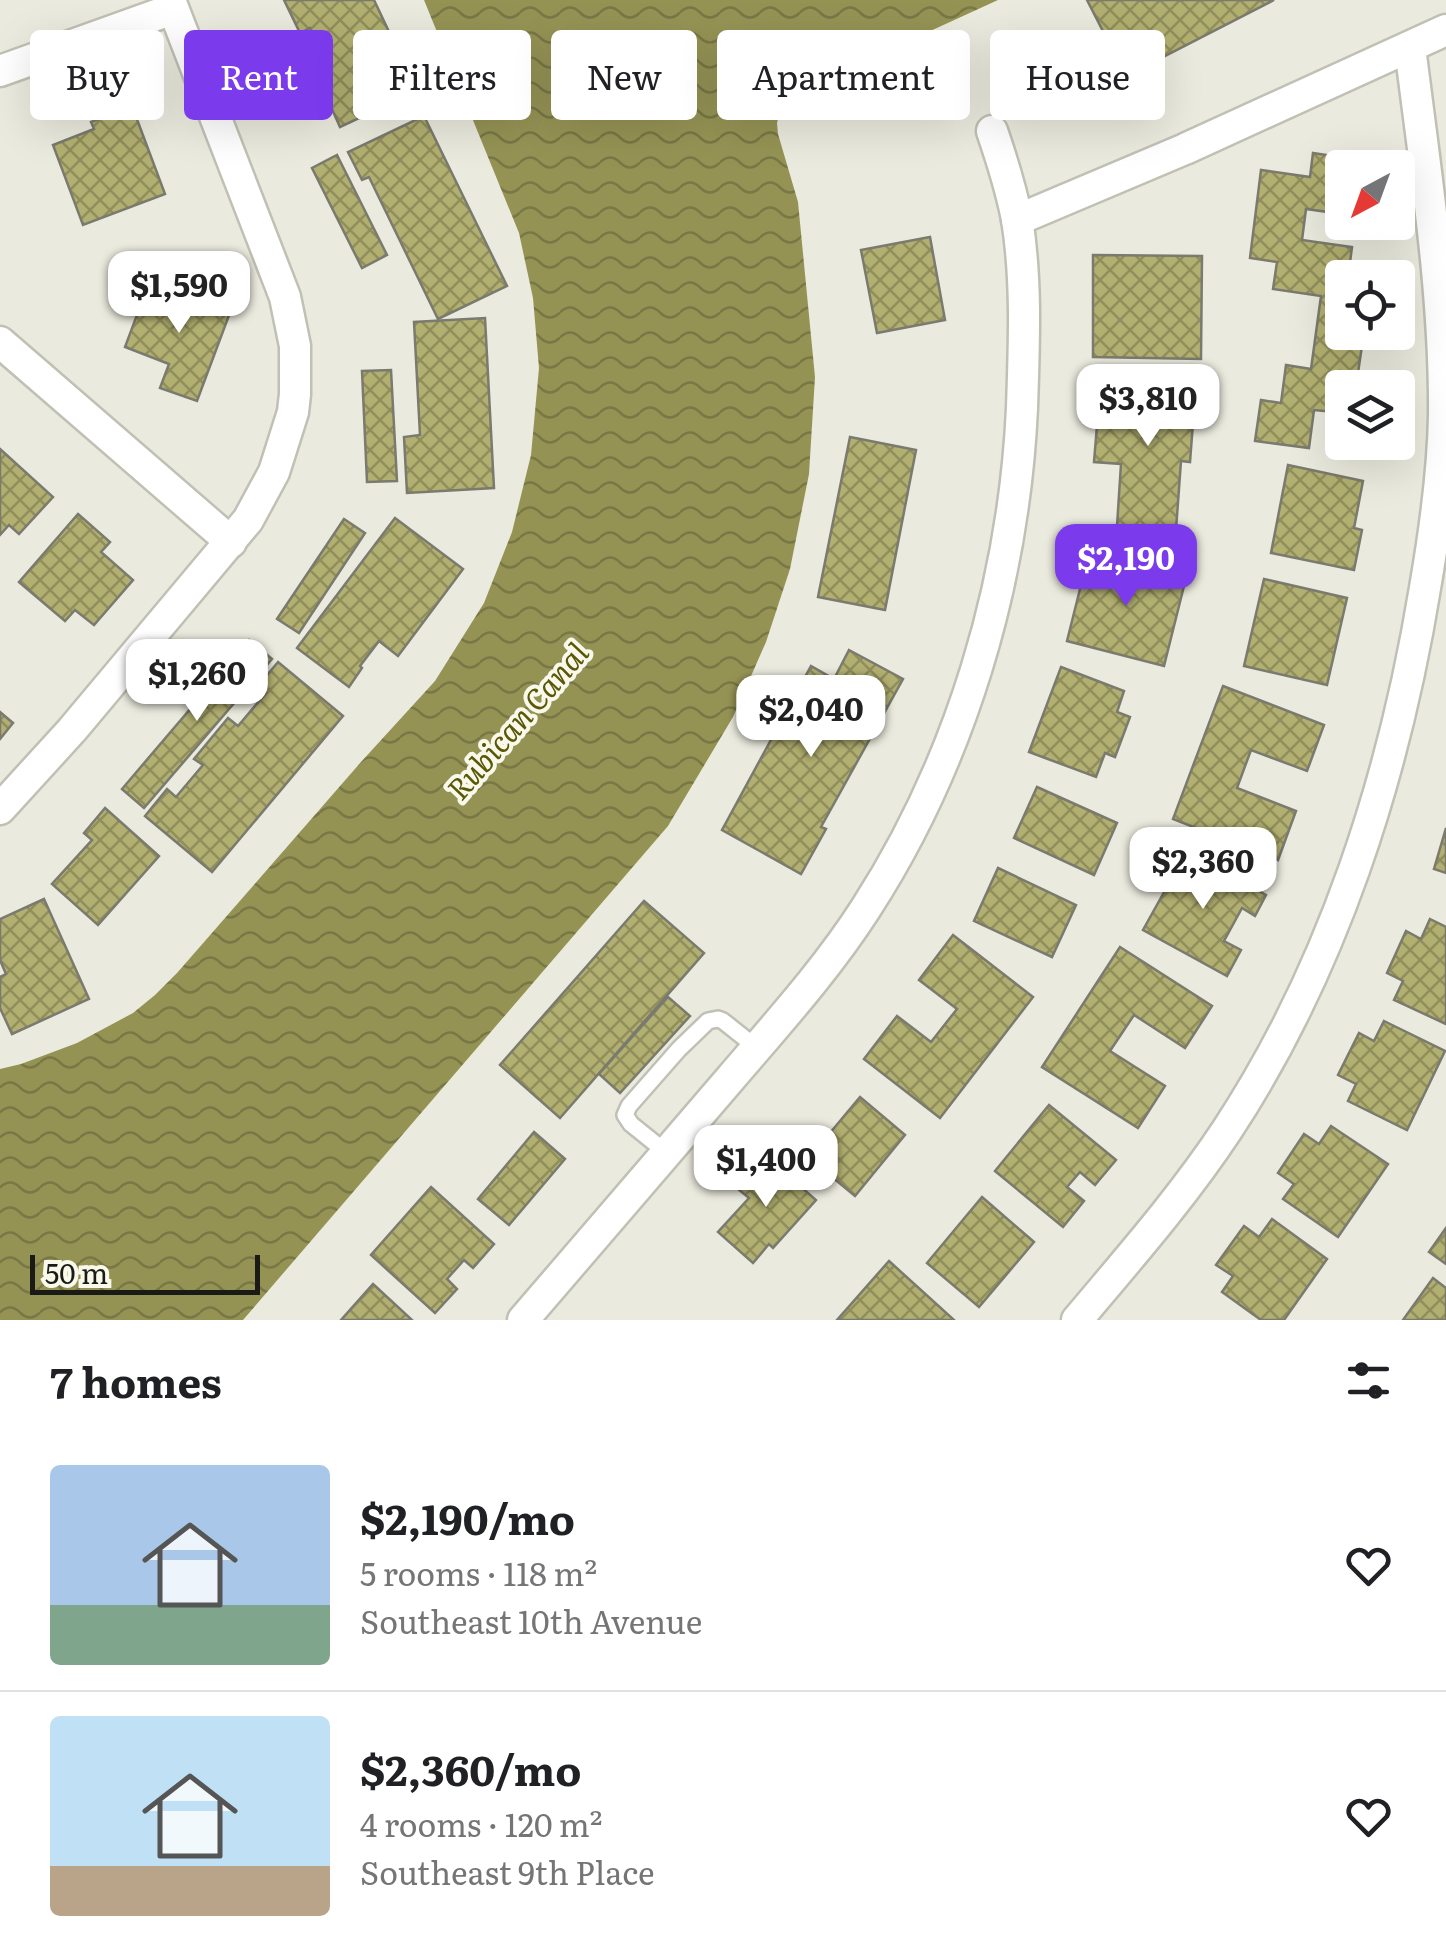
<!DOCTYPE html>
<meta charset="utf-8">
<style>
body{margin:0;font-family:Literata,serif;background:#f6f6f6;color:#202124;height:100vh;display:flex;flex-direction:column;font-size:38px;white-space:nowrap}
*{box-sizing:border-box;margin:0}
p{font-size:32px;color:#757577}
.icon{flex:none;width:55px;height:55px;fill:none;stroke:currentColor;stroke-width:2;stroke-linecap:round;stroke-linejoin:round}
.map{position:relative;height:1320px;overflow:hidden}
.side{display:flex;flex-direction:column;background:#fff;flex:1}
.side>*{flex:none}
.hud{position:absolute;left:30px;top:30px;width:1388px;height:90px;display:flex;gap:20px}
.needle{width:65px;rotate:221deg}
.fabs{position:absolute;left:1325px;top:150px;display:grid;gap:20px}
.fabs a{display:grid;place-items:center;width:90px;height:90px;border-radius:10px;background:#fff;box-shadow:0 10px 40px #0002;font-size:50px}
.scale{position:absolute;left:30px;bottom:25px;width:230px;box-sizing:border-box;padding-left:10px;border:5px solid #1a1a16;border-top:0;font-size:28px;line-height:35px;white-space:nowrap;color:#1a1a16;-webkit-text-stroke:8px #f8f8eb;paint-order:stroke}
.price{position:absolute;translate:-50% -85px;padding:0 22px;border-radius:20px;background:#fff;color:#222;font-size:32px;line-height:65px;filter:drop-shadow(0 2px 5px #0008)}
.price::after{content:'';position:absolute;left:50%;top:60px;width:30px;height:22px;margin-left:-15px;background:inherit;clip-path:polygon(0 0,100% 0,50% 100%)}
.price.current{background:#7c3aed;color:#fff}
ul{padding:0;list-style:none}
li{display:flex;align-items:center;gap:30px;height:250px;padding:0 50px}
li+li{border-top:2px solid #e0e0e0}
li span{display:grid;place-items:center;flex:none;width:280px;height:200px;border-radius:10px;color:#555}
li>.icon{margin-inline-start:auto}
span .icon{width:120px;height:120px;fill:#fffc;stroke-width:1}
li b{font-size:42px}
h2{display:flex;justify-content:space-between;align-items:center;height:120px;padding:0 50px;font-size:42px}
.tag{padding:0 35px;border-radius:10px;background:#fff;box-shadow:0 10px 40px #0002;font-size:35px;line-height:90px}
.tag.current{background:#7c3aed;color:#fff}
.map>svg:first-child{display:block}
.water{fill:url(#water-waves)}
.building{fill:url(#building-cross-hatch);stroke:#7a7a6f;stroke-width:2.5}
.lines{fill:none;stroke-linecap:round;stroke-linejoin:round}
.lane-casing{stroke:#c0c0b4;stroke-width:20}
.street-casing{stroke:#c0c0b4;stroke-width:35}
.lane{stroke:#fff;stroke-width:15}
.street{stroke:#fff;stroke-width:30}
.labels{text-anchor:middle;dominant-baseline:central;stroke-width:8;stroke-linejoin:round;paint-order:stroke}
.water-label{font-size:30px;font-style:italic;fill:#5a5707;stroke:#f8f8eb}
</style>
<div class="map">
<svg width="1446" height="1320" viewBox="0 0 1446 1320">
<defs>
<pattern id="water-waves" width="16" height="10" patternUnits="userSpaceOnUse" patternTransform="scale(2.5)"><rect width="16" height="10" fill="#959354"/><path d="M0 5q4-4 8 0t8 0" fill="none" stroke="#797745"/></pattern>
<pattern id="building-cross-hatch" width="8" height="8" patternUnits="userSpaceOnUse" patternTransform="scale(2.5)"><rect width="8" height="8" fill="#b2b070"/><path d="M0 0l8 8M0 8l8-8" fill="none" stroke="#908e5b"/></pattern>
</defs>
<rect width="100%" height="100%" fill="#eaeade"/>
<path class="water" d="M424,0H998L797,92L787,100L780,112L777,123L778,134L798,202L815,377L809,474L790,569L766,642L733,717L668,826L243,1320H0V1069L21,1064L77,1043L133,1013L155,995L177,973L361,762L435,681L484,603L512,532L531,455L539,368L533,298L519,233Z"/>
<g class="building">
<path d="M284,0H374L417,91L340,127L327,98L297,112L278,72L320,52L310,28L300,33Z"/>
<path d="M1087,0H1274L1126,76Z"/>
<path d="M132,106L165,194L83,225L53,145L94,129L91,122Z"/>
<path d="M424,116L507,286L438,319L369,177L362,180L348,152Z"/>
<path d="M1313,153L1353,159L1351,168H1342V214L1306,209L1302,240L1352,247L1348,278H1342V332H1364L1358,373L1340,371L1334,412L1314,410L1309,448L1255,441L1261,400L1281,403L1286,365L1311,369L1321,296L1273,289L1277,262L1250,258L1261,170L1310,177Z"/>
<path d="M337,155L387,255L362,268L312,168Z"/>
<path d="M930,237L945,320L877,333L861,250Z"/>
<path d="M1093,255L1202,256L1201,359L1093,357Z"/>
<path d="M150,280L231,310L197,401L160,388L169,364L125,347Z"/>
<path d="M485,318L494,488L407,493L404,437L420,435L414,322Z"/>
<path d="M391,370L397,481L367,482L362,371Z"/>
<path d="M1126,378L1196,384L1190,462L1181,461L1176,530L1117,526L1121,464L1094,462L1099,401L1124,403Z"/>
<path d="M850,437L916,450L885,610L818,597Z"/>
<path d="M0,449L53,497L19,534L9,525L0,535Z"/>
<path d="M1288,465L1363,481L1354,528L1362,530L1354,570L1271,553Z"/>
<path d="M78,514L110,542L101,552L133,580L94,625L75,610L65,621L19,582Z"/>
<path d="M395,518L463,569L398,656L379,641L360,666L362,668L349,687L297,648Z"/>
<path d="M344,519L365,533L299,633L277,619Z"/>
<path d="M1089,553L1186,578L1164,666L1067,641Z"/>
<path d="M1264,579L1347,598L1327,685L1244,666Z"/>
<path d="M249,640L272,659L144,808L122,789Z"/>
<path d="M849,650L903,679L821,827L826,829L801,874L722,830L811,666L834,679Z"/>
<path d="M278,662L343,716L212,872L145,816L167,789L176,797L203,765L194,759L228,718L238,726L266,693L258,686Z"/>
<path d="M1061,667L1124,691L1117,712L1130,717L1115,757L1105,753L1096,777L1029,752Z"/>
<path d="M1223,686L1324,725L1307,771L1251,750L1237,788L1296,811L1278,860L1173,819Z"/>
<path d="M0,712L13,723L0,739Z"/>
<path d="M1037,787L1117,823L1094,875L1014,838Z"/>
<path d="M105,808L159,856L98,925L52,884L92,840L84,833Z"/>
<path d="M1446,828V873L1434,869Z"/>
<path d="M1187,851L1266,895L1255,916L1242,908L1224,941L1241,950L1227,976L1143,930Z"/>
<path d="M998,868L1076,905L1052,957L974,921Z"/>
<path d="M44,899L89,999L12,1034L0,1008V977L6,974L0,960V919Z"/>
<path d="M644,901L704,953L560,1118L500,1065Z"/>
<path d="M1430,919L1446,927V1024L1394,1000L1403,981L1387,973L1406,931L1421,939Z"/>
<path d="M953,935L1033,997L940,1118L864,1059L897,1016L931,1042L957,1009L919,980Z"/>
<path d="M1120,947L1212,1006L1185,1048L1134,1015L1110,1051L1165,1086L1138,1128L1042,1067Z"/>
<path d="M668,997L690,1016L620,1093L599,1074Z"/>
<path d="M1384,1021L1445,1051L1407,1130L1348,1101L1356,1084L1338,1075L1359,1033L1374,1041Z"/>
<path d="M860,1097L905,1135L855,1196L809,1158Z"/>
<path d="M1049,1105L1116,1160L1095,1185L1080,1172L1067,1187L1084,1201L1063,1227L995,1171Z"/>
<path d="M1331,1126L1388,1164L1338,1237L1283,1199L1294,1184L1278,1173L1304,1134L1319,1144Z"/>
<path d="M534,1132L565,1159L509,1225L478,1199Z"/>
<path d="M766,1156L816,1200L773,1248L769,1244L753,1263L718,1232L749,1198L737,1188Z"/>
<path d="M431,1187L494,1244L473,1268L464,1260L447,1279L457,1289L435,1313L371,1255Z"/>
<path d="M982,1197L1034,1242L979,1307L927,1263Z"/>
<path d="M1272,1219L1327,1259L1284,1320H1261L1222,1292L1233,1276L1216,1265L1244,1226L1259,1237Z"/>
<path d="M1446,1228V1264L1429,1252Z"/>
<path d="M889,1261L954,1320H837Z"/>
<path d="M1433,1278L1446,1288V1320H1403Z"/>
<path d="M373,1284L412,1320H341Z"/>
</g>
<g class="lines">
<g class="lane-casing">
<path id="lane" d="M667,1153L631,1124L625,1115L629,1106L679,1049L708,1021L718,1019L723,1021L757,1048"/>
</g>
<g class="street-casing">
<g id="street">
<path d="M0,71L173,9"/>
<path d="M1017,220L1185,149L1446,30"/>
<path d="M0,342L231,542"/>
<path d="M0,809L72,730L248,520L274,472L293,412L295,394V346L285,297L170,0"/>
<path d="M523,1320C592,1240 661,1160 730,1079C777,1024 827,969 866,908C961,761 1014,582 1022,408C1024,345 1027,281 1017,219C1011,189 1002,160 992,131"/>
<path d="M1077,1320C1129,1258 1182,1198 1227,1130C1333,969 1394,777 1425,588C1435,530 1443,473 1444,415C1445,292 1425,169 1410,47"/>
</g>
</g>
<use href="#lane" class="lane"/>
<use href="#street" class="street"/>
</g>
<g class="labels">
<g class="water-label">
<text transform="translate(516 720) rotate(-49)">Rubican Canal</text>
</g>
</g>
</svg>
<div class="fabs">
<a><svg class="needle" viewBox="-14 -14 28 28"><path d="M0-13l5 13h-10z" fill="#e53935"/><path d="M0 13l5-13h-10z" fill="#757577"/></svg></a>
<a><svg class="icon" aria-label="locate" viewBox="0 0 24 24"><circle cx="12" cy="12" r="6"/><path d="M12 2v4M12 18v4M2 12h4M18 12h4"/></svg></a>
<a><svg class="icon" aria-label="layers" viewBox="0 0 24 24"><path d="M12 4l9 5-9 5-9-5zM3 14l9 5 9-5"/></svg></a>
</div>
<div class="scale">50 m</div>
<b class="price" style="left:179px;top:336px">$1,590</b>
<b class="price" style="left:1148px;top:449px">$3,810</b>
<b class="price current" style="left:1126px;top:609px">$2,190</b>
<b class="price" style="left:197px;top:724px">$1,260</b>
<b class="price" style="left:811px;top:760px">$2,040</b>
<b class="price" style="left:1203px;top:912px">$2,360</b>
<b class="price" style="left:766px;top:1210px">$1,400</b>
<div class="hud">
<a class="tag">Buy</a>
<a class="tag current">Rent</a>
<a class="tag">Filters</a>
<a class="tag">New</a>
<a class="tag">Apartment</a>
<a class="tag">House</a>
</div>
</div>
<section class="side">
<h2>7 homes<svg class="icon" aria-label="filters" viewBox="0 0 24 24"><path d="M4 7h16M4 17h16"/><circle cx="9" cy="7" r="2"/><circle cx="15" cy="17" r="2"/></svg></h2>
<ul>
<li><span style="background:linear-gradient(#a9c7e8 70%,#7fa58c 0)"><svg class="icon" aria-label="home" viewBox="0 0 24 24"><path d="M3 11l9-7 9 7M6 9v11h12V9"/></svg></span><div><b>$2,190/mo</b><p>5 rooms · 118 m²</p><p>Southeast 10th Avenue</p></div><svg class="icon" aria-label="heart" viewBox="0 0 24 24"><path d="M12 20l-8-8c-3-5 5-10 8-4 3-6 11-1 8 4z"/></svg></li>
<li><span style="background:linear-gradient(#bfe0f5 75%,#b9a48a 0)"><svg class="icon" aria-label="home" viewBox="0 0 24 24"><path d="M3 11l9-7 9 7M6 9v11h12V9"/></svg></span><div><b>$2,360/mo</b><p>4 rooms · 120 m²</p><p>Southeast 9th Place</p></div><svg class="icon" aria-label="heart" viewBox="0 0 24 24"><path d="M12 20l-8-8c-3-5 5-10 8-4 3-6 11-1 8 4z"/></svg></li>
</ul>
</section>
